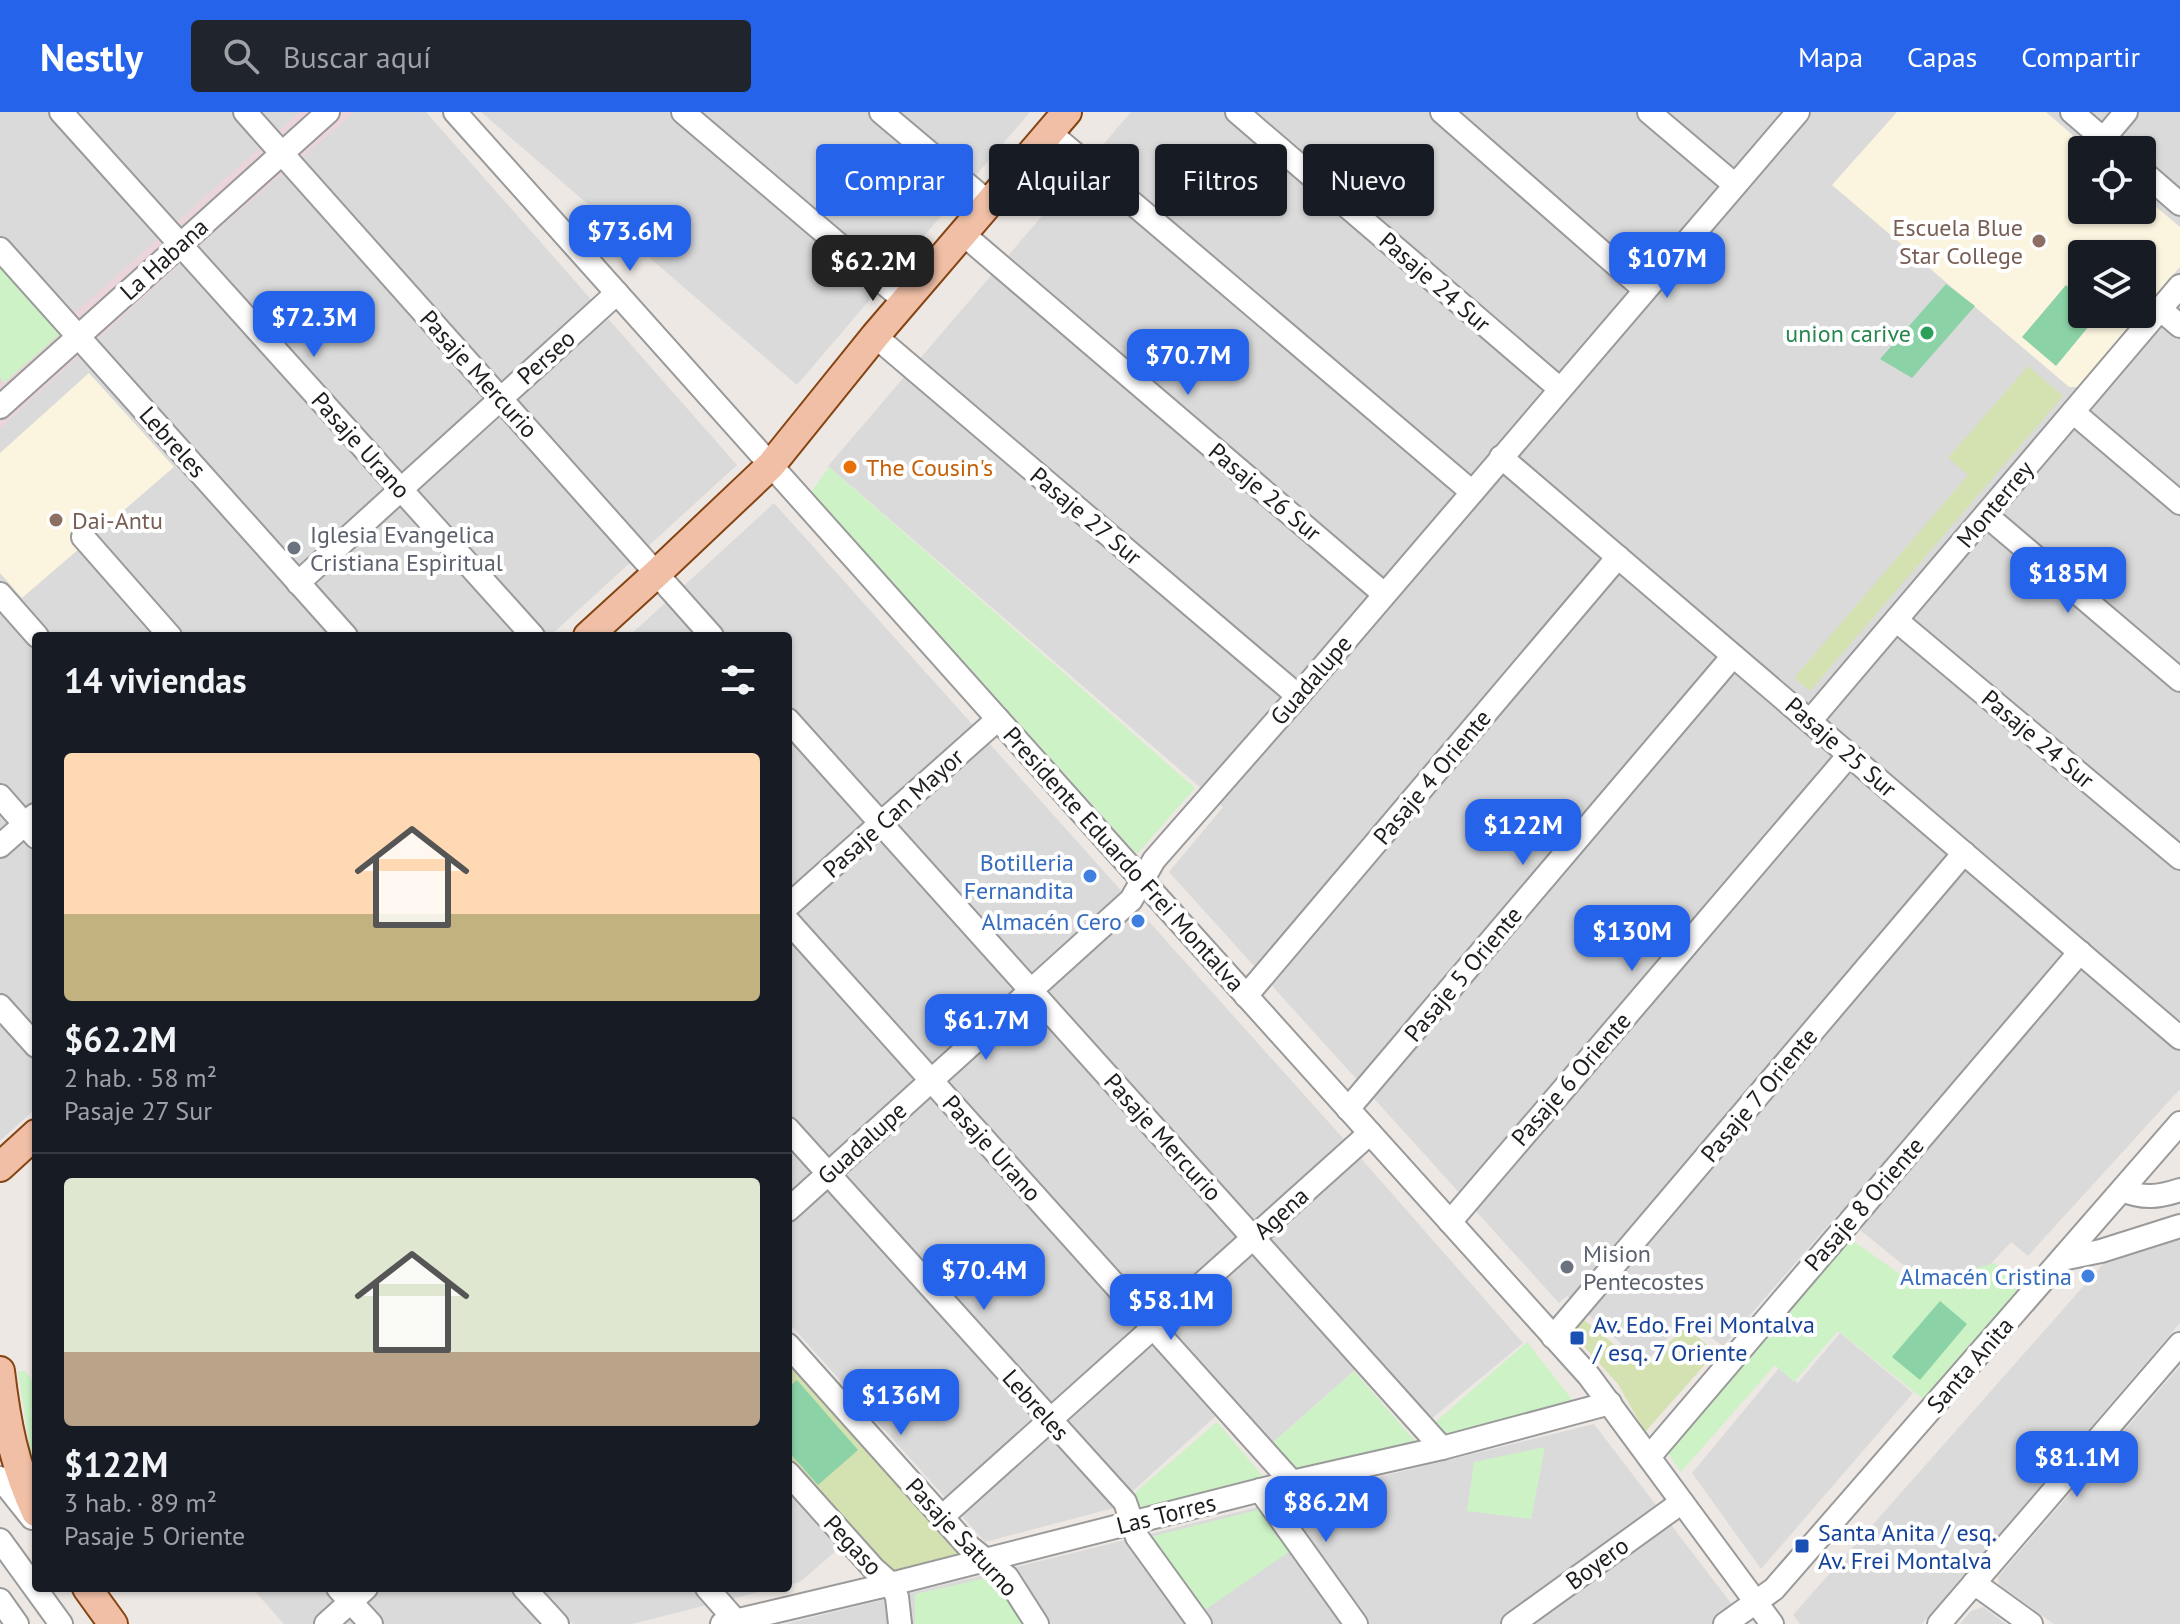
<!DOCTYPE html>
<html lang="es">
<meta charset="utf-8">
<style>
body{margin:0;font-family:"PT Sans",sans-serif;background:#20242c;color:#f1f3f6;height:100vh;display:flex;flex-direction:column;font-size:30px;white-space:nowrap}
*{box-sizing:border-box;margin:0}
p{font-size:26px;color:#9ea1a6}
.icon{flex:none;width:44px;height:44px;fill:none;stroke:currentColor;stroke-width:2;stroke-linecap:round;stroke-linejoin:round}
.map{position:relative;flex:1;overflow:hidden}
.panel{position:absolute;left:32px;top:520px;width:760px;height:960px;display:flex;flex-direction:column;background:#171b24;border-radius:8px;box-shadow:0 2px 6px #0004}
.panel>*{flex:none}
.banner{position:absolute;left:816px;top:32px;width:760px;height:72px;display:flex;gap:16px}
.controls{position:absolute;left:2068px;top:24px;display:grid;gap:16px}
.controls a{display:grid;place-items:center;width:88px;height:88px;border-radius:8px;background:#171b24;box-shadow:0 2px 6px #0004;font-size:40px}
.price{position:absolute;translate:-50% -68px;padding:0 18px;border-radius:16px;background:#2563eb;color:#fff;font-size:26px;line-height:52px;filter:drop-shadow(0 2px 4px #0008)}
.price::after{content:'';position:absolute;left:50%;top:48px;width:24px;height:18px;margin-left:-12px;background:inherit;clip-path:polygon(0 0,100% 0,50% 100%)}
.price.current{background:#222;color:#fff}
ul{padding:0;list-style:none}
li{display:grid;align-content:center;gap:16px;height:424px;padding:0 32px}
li+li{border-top:2px solid #363941}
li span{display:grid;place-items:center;height:248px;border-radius:8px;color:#555}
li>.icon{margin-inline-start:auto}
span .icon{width:144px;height:144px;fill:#fffc;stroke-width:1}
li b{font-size:34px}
h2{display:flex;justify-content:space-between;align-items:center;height:96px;padding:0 32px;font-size:34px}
.pill{padding:0 28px;border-radius:8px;background:#171b24;box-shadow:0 2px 6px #0004;font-size:28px;line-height:72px}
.pill.current{background:#2563eb;color:#fff}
header{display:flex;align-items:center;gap:48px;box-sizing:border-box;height:112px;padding:0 40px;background:#2563eb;color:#fff}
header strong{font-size:38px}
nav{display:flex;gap:44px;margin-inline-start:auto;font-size:28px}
.search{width:560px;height:72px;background:#20242c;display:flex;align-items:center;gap:20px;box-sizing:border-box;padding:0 28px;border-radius:8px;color:#9ea1a6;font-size:30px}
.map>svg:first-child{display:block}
.residential{fill:#dbdada;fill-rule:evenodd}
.commercial{fill:#ecd5da}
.education{fill:#fbf4df}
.grass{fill:#d4e1b0}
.park{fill:#cdf2c6}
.pitch{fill:#8bd3a7}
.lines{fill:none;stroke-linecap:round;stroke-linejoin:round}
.minor-casing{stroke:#9a9a9a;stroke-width:26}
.major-casing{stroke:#854412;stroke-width:32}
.minor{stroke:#fff;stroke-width:22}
.major{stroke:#f0bfa6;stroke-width:28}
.education-dot{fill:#8d6e63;stroke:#fff;stroke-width:3}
.leisure-dot{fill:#2e9e5b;stroke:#fff;stroke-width:3}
.food-dot{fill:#e8710a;stroke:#fff;stroke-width:3}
.worship-dot{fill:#6b7280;stroke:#fff;stroke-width:3}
.shop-dot{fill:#3f7fe0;stroke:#fff;stroke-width:3}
.transit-dot{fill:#1a4fb4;stroke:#fff;stroke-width:3}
.labels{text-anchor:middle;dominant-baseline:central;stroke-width:8;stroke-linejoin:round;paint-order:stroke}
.education-label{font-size:24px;fill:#785e54;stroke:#fff;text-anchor:end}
.street-label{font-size:24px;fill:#1d1d1d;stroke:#fff}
.leisure-label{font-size:24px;fill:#27864d;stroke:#fff;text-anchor:end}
.food-label{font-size:24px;fill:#c56008;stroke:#fff;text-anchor:start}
.worship-label{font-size:24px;fill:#5b616d;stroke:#fff;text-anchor:start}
.shop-label{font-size:24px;fill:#366cbe;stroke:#fff;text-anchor:end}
.transit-label{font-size:24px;fill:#164399;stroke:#fff;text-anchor:start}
</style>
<header>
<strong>Nestly</strong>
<div class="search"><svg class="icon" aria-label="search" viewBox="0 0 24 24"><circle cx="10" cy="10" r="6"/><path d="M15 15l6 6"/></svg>Buscar aquí</div>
<nav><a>Mapa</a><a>Capas</a><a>Compartir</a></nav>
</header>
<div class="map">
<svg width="2180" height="1512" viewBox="0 0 2180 1512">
<rect width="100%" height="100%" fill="#ede8e4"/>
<g class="residential">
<path d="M0,0H426L737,353L550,524H36V996L0,1029Z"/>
<path d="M481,0H1030L797,273Z"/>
<path d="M1131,0H2180V977L2028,1144L2011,1130L1985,1158L1928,1173L1839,1101L1723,1234L1685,1207L1644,1252L1567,1184L1559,1191L1169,760L1223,695L828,354ZM2082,38H2142V98H2082ZM2082,142H2142V202H2082Z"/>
<path d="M774,391L1359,1044L1523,1231L1430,1308L1372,1243L1270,1333L1229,1292L1114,1396L985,1430L788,1210V524H629Z"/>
<path d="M2180,1128V1211L1922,1512H1800L1793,1503L2103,1152Z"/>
<path d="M1840,1221L1913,1281L1761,1457L1692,1361L1779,1256L1798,1271Z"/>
<path d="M2180,1254V1512H2054L1999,1473L1998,1465Z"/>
<path d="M1594,1312L1747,1512H785Z"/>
<path d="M788,1381L838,1437L800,1470L788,1473Z"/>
<path d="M252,1476H775L632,1512H573L554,1496L535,1512H284Z"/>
<path d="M1983,1495L2006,1512H1960L1971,1499Z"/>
</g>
<path class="commercial" d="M300,0H355L226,110L0,316V268Z"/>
<g class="education">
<path d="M1897,0H2046L2090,38H2082V98H2142V83L2180,115V155L2142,199V142H2082V202H2140L2078,275H2069L1832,73Z"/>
<path d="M89,261L174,355L22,486L0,461V341Z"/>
</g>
<g class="grass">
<path d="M2028,254L2063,284L1810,579L1794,566L1968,363L1948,346Z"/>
<path d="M1583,1207L1643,1256L1685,1215L1716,1240L1645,1320L1618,1272L1571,1220Z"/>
<path d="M788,1250L958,1442L887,1462L788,1352Z"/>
</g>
<g class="park">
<path d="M0,154L61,221L4,271L0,266Z"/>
<path d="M829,355L1195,676L1137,742L811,380Z"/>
<path d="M1849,1126L1914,1172L1995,1151L2022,1177L1927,1290L1838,1219L1794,1270L1775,1253L1681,1360L1665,1337Z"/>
<path d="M1527,1230L1574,1290L1438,1324L1431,1314Z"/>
<path d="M25,1259L36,1273V1359L32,1349L18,1260Z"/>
<path d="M1354,1259L1415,1329L1289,1360L1268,1335Z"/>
<path d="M1217,1310L1265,1367L1139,1400L1129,1386Z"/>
<path d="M1545,1335L1531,1407L1467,1399L1474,1350Z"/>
<path d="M1261,1397L1290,1439L1202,1500L1150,1425Z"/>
<path d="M991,1465L1028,1512H915V1482Z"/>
</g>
<g class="pitch">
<path d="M1946,172L1975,194L1912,266L1880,247Z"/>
<path d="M2066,173L2082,187V202H2099L2056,254L2022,225Z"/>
<path d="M1940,1189L1967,1212L1920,1268L1892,1245Z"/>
<path d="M797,1268L858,1338L818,1373L788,1339V1276Z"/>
</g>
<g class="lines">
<g class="minor-casing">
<g id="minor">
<path d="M61,0L533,524"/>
<path d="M245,0L712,524"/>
<path d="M455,0L1142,768L1589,1264L1772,1512"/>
<path d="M683,0L905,189"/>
<path d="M881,0L989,91"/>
<path d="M1237,0L1560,277"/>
<path d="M1442,0L1645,178"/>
<path d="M1649,0L1735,73"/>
<path d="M2072,0L2116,38"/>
<path d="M1049,20L1472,380"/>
<path d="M2104,26L2126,0"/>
<path d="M2142,59L2180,92"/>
<path d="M963,122L1384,482"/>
<path d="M0,137L346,524"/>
<path d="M2160,197L2180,214"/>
<path d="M875,224L1298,584"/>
<path d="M0,295L328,0"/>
<path d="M2073,300L2180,391"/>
<path d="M1501,345L2180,926"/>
<path d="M1986,403L2180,568"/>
<path d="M83,425L170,524"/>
<path d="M298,471L617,181"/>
<path d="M0,482L37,524"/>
<path d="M1896,508L2180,746"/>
<path d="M788,608L1442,1336"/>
<path d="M1810,609L2180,174"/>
<path d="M0,684L36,725"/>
<path d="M0,734L35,703"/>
<path d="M788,794L998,607"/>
<path d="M788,809L1292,1370"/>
<path d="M1246,884L1618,445"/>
<path d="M0,894L36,934"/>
<path d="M1348,997L1733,544"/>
<path d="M788,1017L1125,1390L1137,1425L1200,1512"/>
<path d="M2122,1078C2143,1087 2159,1085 2180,1078"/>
<path d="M788,1098L1131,788L1154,748L1298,584L1798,0"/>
<path d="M1450,1110L1849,643"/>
<path d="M2062,1147L2101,1139L2180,1114"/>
<path d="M1553,1225L1964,741"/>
<path d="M788,1233L967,1433L1007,1465L1037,1512"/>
<path d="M1649,1345L2080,840"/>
<path d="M788,1361L874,1457L891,1472L897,1485L900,1512"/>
<path d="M0,1366L32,1406"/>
<path d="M1260,1378L1356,1512"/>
<path d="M942,1405L1370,1021"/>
<path d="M0,1428L61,1512"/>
<path d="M1974,1471L2031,1512"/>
<path d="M338,1476L371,1512"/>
<path d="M524,1476L557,1512"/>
<path d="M707,1476L736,1509"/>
<path d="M0,1488L17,1512"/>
<path d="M326,1512L366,1476"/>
<path d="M722,1512L891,1472L1292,1370L1442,1336L1610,1291"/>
<path d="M1513,1512L1682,1390"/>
<path d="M1725,1512L1774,1477L2180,1011"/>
<path d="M1939,1512L2180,1232"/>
</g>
</g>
<g class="major-casing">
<g id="major">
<path d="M588,524L657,461L771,353L875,224L1067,0"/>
<path d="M0,1055L36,1022"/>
<path d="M0,1259C6,1310 14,1353 36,1400"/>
<path d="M87,1476L113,1512"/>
</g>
</g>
<use href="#minor" class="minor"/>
<use href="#major" class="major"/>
</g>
<g class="education-dot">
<circle cx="2039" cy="129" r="8"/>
<circle cx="56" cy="408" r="8"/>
</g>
<circle class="leisure-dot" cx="1927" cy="221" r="8"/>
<circle class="food-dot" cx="850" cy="355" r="8"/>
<g class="worship-dot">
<circle cx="294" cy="436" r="8"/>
<circle cx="1567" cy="1155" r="8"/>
</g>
<g class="shop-dot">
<circle cx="1090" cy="764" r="8"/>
<circle cx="1138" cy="809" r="8"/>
<circle cx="2088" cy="1164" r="8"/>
</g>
<g class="transit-dot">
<rect x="1569" y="1218" width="16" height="16" rx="4"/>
<rect x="1794" y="1426" width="16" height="16" rx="4"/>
</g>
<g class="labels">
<g class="education-label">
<text x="2023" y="115">Escuela Blue<tspan x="2023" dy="28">Star College</tspan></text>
<text x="72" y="408" text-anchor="start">Dai-Antu</text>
</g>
<g class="street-label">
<text transform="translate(164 147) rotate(-42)">La Habana</text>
<text transform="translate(1435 170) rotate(41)">Pasaje 24 Sur</text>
<text transform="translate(546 245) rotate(-42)">Perseo</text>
<text transform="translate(479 262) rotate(48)">Pasaje Mercurio</text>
<text transform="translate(173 330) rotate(48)">Lebreles</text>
<text transform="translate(361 333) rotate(48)">Pasaje Urano</text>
<text transform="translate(1265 380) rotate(40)">Pasaje 26 Sur</text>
<text transform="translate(1995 392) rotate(-50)">Monterrey</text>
<text transform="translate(1086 404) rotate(40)">Pasaje 27 Sur</text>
<text transform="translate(1311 568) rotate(-49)">Guadalupe</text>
<text transform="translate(2038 627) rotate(40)">Pasaje 24 Sur</text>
<text transform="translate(1841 635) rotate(41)">Pasaje 25 Sur</text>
<text transform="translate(1432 665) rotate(-50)">Pasaje 4 Oriente</text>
<text transform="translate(893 701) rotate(-42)">Pasaje Can Mayor</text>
<text transform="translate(1124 747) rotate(48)">Presidente Eduardo Frei Montalva</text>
<text transform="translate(1463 862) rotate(-50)">Pasaje 5 Oriente</text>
<text transform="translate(1571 967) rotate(-49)">Pasaje 6 Oriente</text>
<text transform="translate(1759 983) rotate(-50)">Pasaje 7 Oriente</text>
<text transform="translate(1163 1025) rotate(48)">Pasaje Mercurio</text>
<text transform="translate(862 1031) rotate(-42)">Guadalupe</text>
<text transform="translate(992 1036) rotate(48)">Pasaje Urano</text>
<text transform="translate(1864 1092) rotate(-49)">Pasaje 8 Oriente</text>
<text transform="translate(1281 1101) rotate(-42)">Agena</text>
<text transform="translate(1970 1253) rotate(-49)">Santa Anita</text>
<text transform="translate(1036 1293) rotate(48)">Lebreles</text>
<text transform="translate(1166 1402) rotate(-14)">Las Torres</text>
<text transform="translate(962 1425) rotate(47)">Pasaje Saturno</text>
<text transform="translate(853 1433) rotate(47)">Pegaso</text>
<text transform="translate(1597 1451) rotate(-36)">Boyero</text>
</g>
<g class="leisure-label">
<text x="1911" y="221">union carive</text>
</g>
<g class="food-label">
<text x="866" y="355">The Cousin's</text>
</g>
<g class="worship-label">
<text x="310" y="422">Iglesia Evangelica<tspan x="310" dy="28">Cristiana Espiritual</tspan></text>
<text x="1583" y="1141">Mision<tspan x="1583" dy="28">Pentecostes</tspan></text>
</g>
<g class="shop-label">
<text x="1074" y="750">Botilleria<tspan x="1074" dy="28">Fernandita</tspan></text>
<text x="1122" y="809">Almacén Cero</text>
<text x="2072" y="1164">Almacén Cristina</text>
</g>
<g class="transit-label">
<text x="1593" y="1212">Av. Edo. Frei Montalva<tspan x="1593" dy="28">/ esq. 7 Oriente</tspan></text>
<text x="1818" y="1420">Santa Anita / esq.<tspan x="1818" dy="28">Av. Frei Montalva</tspan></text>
</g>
</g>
</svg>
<div class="controls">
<a><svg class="icon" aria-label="locate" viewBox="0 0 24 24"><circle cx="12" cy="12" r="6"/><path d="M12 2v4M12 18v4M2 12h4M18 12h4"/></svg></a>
<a><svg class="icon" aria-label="layers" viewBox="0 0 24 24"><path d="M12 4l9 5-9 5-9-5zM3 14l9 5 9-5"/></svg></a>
</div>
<b class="price" style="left:630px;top:161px">$73.6M</b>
<b class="price" style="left:1667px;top:188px">$107M</b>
<b class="price current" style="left:873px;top:191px">$62.2M</b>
<b class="price" style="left:314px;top:247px">$72.3M</b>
<b class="price" style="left:1188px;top:285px">$70.7M</b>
<b class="price" style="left:2068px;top:503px">$185M</b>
<b class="price" style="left:1523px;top:755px">$122M</b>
<b class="price" style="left:1632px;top:861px">$130M</b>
<b class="price" style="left:986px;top:950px">$61.7M</b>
<b class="price" style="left:984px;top:1200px">$70.4M</b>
<b class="price" style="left:1171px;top:1230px">$58.1M</b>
<b class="price" style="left:901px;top:1325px">$136M</b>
<b class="price" style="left:2077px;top:1387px">$81.1M</b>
<b class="price" style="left:1326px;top:1432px">$86.2M</b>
<div class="banner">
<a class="pill current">Comprar</a>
<a class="pill">Alquilar</a>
<a class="pill">Filtros</a>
<a class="pill">Nuevo</a>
</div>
<section class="panel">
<h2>14 viviendas<svg class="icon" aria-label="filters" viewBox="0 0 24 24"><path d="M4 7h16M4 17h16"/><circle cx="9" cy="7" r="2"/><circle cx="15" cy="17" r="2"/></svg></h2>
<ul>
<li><span style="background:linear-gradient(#ffd9b3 65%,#c2b280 0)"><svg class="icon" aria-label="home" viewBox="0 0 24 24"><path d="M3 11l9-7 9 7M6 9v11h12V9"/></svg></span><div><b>$62.2M</b><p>2 hab. · 58 m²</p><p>Pasaje 27 Sur</p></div></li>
<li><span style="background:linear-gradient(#dfe7d0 70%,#b9a48a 0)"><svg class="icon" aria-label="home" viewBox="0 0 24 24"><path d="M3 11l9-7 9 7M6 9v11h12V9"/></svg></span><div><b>$122M</b><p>3 hab. · 89 m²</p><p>Pasaje 5 Oriente</p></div></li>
</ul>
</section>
</div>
